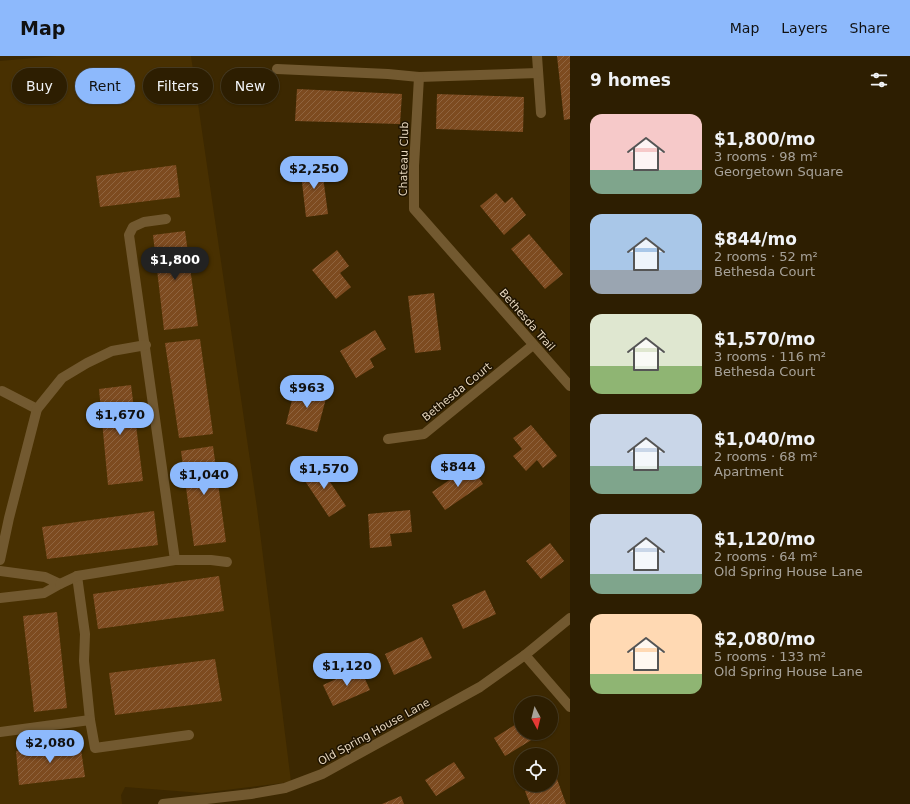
<!DOCTYPE html>
<meta charset="utf-8">
<style>
body{margin:0;font-family:"DejaVu Sans",sans-serif;background:#35270b;color:#f1f3f6;height:100vh;display:flex;flex-direction:column;font-size:15px;white-space:nowrap}
*{box-sizing:border-box;margin:0}
p{font-size:13px;color:#a7a299}
.icon{flex:none;width:22px;height:22px;fill:none;stroke:currentColor;stroke-width:2;stroke-linecap:round;stroke-linejoin:round}
.map{position:relative;flex:1;overflow:hidden}
.side{display:flex;flex-direction:column;background:#2d1e01;width:340px}
.side>*{flex:none}
.top-card{position:absolute;left:12px;top:12px;width:380px;height:36px;display:flex;gap:8px}
.needle{width:26px;rotate:173deg}
.buttons{position:absolute;left:514px;top:640px;display:grid;gap:8px}
.buttons a{display:grid;place-items:center;width:44px;height:44px;border-radius:50%;background:#2d1e01;box-shadow:0 1px 3px #0004,0 0 0 1px #483c23;font-size:20px}
.price{position:absolute;translate:-50% -34px;padding:0 9px;border-radius:14px;background:#8db9fc;color:#111;font-size:13px;line-height:26px;filter:drop-shadow(0 1px 2px #0008)}
.price::after{content:'';position:absolute;left:50%;top:24px;width:12px;height:9px;margin-left:-6px;background:inherit;clip-path:polygon(0 0,100% 0,50% 100%)}
.price.active{background:#222;color:#fff}
ul{padding:0;list-style:none}
li{display:flex;align-items:center;gap:12px;height:100px;padding:0 20px}
li span{display:grid;place-items:center;flex:none;width:112px;height:80px;border-radius:12px;color:#555}
li>.icon{margin-inline-start:auto}
span .icon{width:48px;height:48px;fill:#fffc;stroke-width:1}
li b{font-size:17px}
h2{display:flex;justify-content:space-between;align-items:center;height:48px;padding:0 20px;font-size:17px}
.pill{padding:0 14px;border-radius:18px;background:#2d1e01;box-shadow:0 1px 3px #0004,0 0 0 1px #483c23;font-size:14px;line-height:36px}
.pill.active{background:#8db9fc;color:#111}
header{display:flex;align-items:center;gap:24px;box-sizing:border-box;height:56px;padding:0 20px;background:#8db9fc;color:#111}
header strong{font-size:19px}
nav{display:flex;gap:22px;margin-inline-start:auto;font-size:14px}
main{display:flex;flex:1;min-height:0}
.map>svg:first-child{display:block}
.built{fill:#483001}
.building{fill:url(#building-hatch)}
.lines{fill:none;stroke-linecap:round;stroke-linejoin:round}
.minor{stroke:#725930;stroke-width:10}
.labels{text-anchor:middle;dominant-baseline:central;stroke-width:3;stroke-linejoin:round;paint-order:stroke}
.street-label{font-size:11px;fill:#e7d7be;stroke:#1e1301}
</style>
<header>
<strong>Map</strong>
<nav><a>Map</a><a>Layers</a><a>Share</a></nav>
</header>
<main>
<div class="map">
<svg width="570" height="748" viewBox="0 0 570 748">
<defs>
<pattern id="building-hatch" width="6" height="6" patternUnits="userSpaceOnUse"><rect width="6" height="6" fill="#7d4b20"/><path d="M-1 1l2-2M0 6l6-6M5 7l2-2" fill="none" stroke="#8f643f"/></pattern>
</defs>
<rect width="100%" height="100%" fill="#3c2801"/>
<path class="built" d="M56,0H191L257,452L291,726L202,737L125,731L121,739L122,748H0V5Z"/>
<g class="building">
<path d="M557,0H570V63L564,64Z"/>
<path d="M297,33L402,38L400,68L295,65Z"/>
<path d="M437,38L524,41L523,76L436,73Z"/>
<path d="M321,106L328,158L306,161L300,109Z"/>
<path d="M176,109L180,141L100,151L96,120Z"/>
<path d="M496,137L505,147L512,141L526,159L504,179L480,150Z"/>
<path d="M185,175L198,270L164,274L153,179Z"/>
<path d="M529,178L563,218L545,233L511,193Z"/>
<path d="M337,194L349,210L340,217L351,231L336,243L312,214Z"/>
<path d="M434,237L441,294L415,297L408,240Z"/>
<path d="M375,274L386,293L370,303L374,311L356,322L340,295Z"/>
<path d="M200,283L213,378L179,382L165,287Z"/>
<path d="M131,329L143,425L108,429L99,333Z"/>
<path d="M310,330L328,335L317,376L286,368L294,336L307,340Z"/>
<path d="M531,369L557,400L543,412L537,404L526,415L513,400L522,393L513,382Z"/>
<path d="M213,390L226,486L194,490L181,395Z"/>
<path d="M318,408L346,450L329,461L301,419Z"/>
<path d="M471,409L483,428L445,454L432,436Z"/>
<path d="M410,454L412,476L390,478L392,490L370,492L368,458Z"/>
<path d="M154,455L158,489L47,503L42,471Z"/>
<path d="M550,487L564,505L541,523L526,505Z"/>
<path d="M219,520L224,555L98,573L93,538Z"/>
<path d="M485,534L496,558L463,573L452,549Z"/>
<path d="M57,556L67,652L34,656L23,560Z"/>
<path d="M422,581L432,602L394,619L385,598Z"/>
<path d="M215,603L222,645L115,659L109,617Z"/>
<path d="M360,612L370,634L333,650L323,629Z"/>
<path d="M521,665V677H537L538,680L505,700L494,682Z"/>
<path d="M80,687L85,721L19,729L16,695Z"/>
<path d="M454,706L465,722L436,740L425,724Z"/>
<path d="M557,723L566,748H530L525,735L541,729H551V725Z"/>
<path d="M401,740L404,748H382Z"/>
</g>
<g class="lines">
<g class="minor">
<path d="M537,0L541,57"/>
<path d="M277,13L388,18L419,21L538,17"/>
<path d="M419,21L414,110V153L570,330"/>
<path d="M166,163L144,166L133,171L129,179L175,504"/>
<path d="M2,335L37,353"/>
<path d="M388,383L424,378L533,289"/>
<path d="M0,504L9,462L37,353L62,322L87,307L112,295L146,289"/>
<path d="M0,515L45,521L60,528L44,537L0,542"/>
<path d="M77,520L85,578L84,605L90,664"/>
<path d="M60,528L77,520L175,504H211L227,506"/>
<path d="M525,599L570,651"/>
<path d="M0,676L90,664L95,692L189,679"/>
<path d="M163,748L251,738L285,732L322,718L480,631L525,599L570,562"/>
</g>
</g>
<g class="labels">
<g class="street-label">
<text transform="translate(404 103) rotate(-89)">Chateau Club</text>
<text transform="translate(527 264) rotate(49)">Bethesda Trail</text>
<text transform="translate(457 336) rotate(-39)">Bethesda Court</text>
<text transform="translate(374 676) rotate(-29)">Old Spring House Lane</text>
</g>
</g>
</svg>
<div class="buttons">
<a><svg class="needle" viewBox="-14 -14 28 28"><path d="M0-13l5 13h-10z" fill="#e53935"/><path d="M0 13l5-13h-10z" fill="#a7a299"/></svg></a>
<a><svg class="icon" aria-label="locate" viewBox="0 0 24 24"><circle cx="12" cy="12" r="6"/><path d="M12 2v4M12 18v4M2 12h4M18 12h4"/></svg></a>
</div>
<b class="price" style="left:314px;top:134px">$2,250</b>
<b class="price active" style="left:175px;top:225px">$1,800</b>
<b class="price" style="left:307px;top:353px">$963</b>
<b class="price" style="left:120px;top:380px">$1,670</b>
<b class="price" style="left:458px;top:432px">$844</b>
<b class="price" style="left:324px;top:434px">$1,570</b>
<b class="price" style="left:204px;top:440px">$1,040</b>
<b class="price" style="left:347px;top:631px">$1,120</b>
<b class="price" style="left:50px;top:708px">$2,080</b>
<div class="top-card">
<a class="pill">Buy</a>
<a class="pill active">Rent</a>
<a class="pill">Filters</a>
<a class="pill">New</a>
</div>
</div>
<section class="side">
<h2>9 homes<svg class="icon" aria-label="filters" viewBox="0 0 24 24"><path d="M4 7h16M4 17h16"/><circle cx="9" cy="7" r="2"/><circle cx="15" cy="17" r="2"/></svg></h2>
<ul>
<li><span style="background:linear-gradient(#f6c9c9 70%,#7fa58c 0)"><svg class="icon" aria-label="home" viewBox="0 0 24 24"><path d="M3 11l9-7 9 7M6 9v11h12V9"/></svg></span><div><b>$1,800/mo</b><p>3 rooms · 98 m²</p><p>Georgetown Square</p></div></li>
<li><span style="background:linear-gradient(#a9c7e8 70%,#9aa5b1 0)"><svg class="icon" aria-label="home" viewBox="0 0 24 24"><path d="M3 11l9-7 9 7M6 9v11h12V9"/></svg></span><div><b>$844/mo</b><p>2 rooms · 52 m²</p><p>Bethesda Court</p></div></li>
<li><span style="background:linear-gradient(#dfe7d0 65%,#8fb573 0)"><svg class="icon" aria-label="home" viewBox="0 0 24 24"><path d="M3 11l9-7 9 7M6 9v11h12V9"/></svg></span><div><b>$1,570/mo</b><p>3 rooms · 116 m²</p><p>Bethesda Court</p></div></li>
<li><span style="background:linear-gradient(#c9d6e8 65%,#7fa58c 0)"><svg class="icon" aria-label="home" viewBox="0 0 24 24"><path d="M3 11l9-7 9 7M6 9v11h12V9"/></svg></span><div><b>$1,040/mo</b><p>2 rooms · 68 m²</p><p>Apartment</p></div></li>
<li><span style="background:linear-gradient(#c9d6e8 75%,#7fa58c 0)"><svg class="icon" aria-label="home" viewBox="0 0 24 24"><path d="M3 11l9-7 9 7M6 9v11h12V9"/></svg></span><div><b>$1,120/mo</b><p>2 rooms · 64 m²</p><p>Old Spring House Lane</p></div></li>
<li><span style="background:linear-gradient(#ffd9b3 75%,#8fb573 0)"><svg class="icon" aria-label="home" viewBox="0 0 24 24"><path d="M3 11l9-7 9 7M6 9v11h12V9"/></svg></span><div><b>$2,080/mo</b><p>5 rooms · 133 m²</p><p>Old Spring House Lane</p></div></li>
</ul>
</section>
</main>
